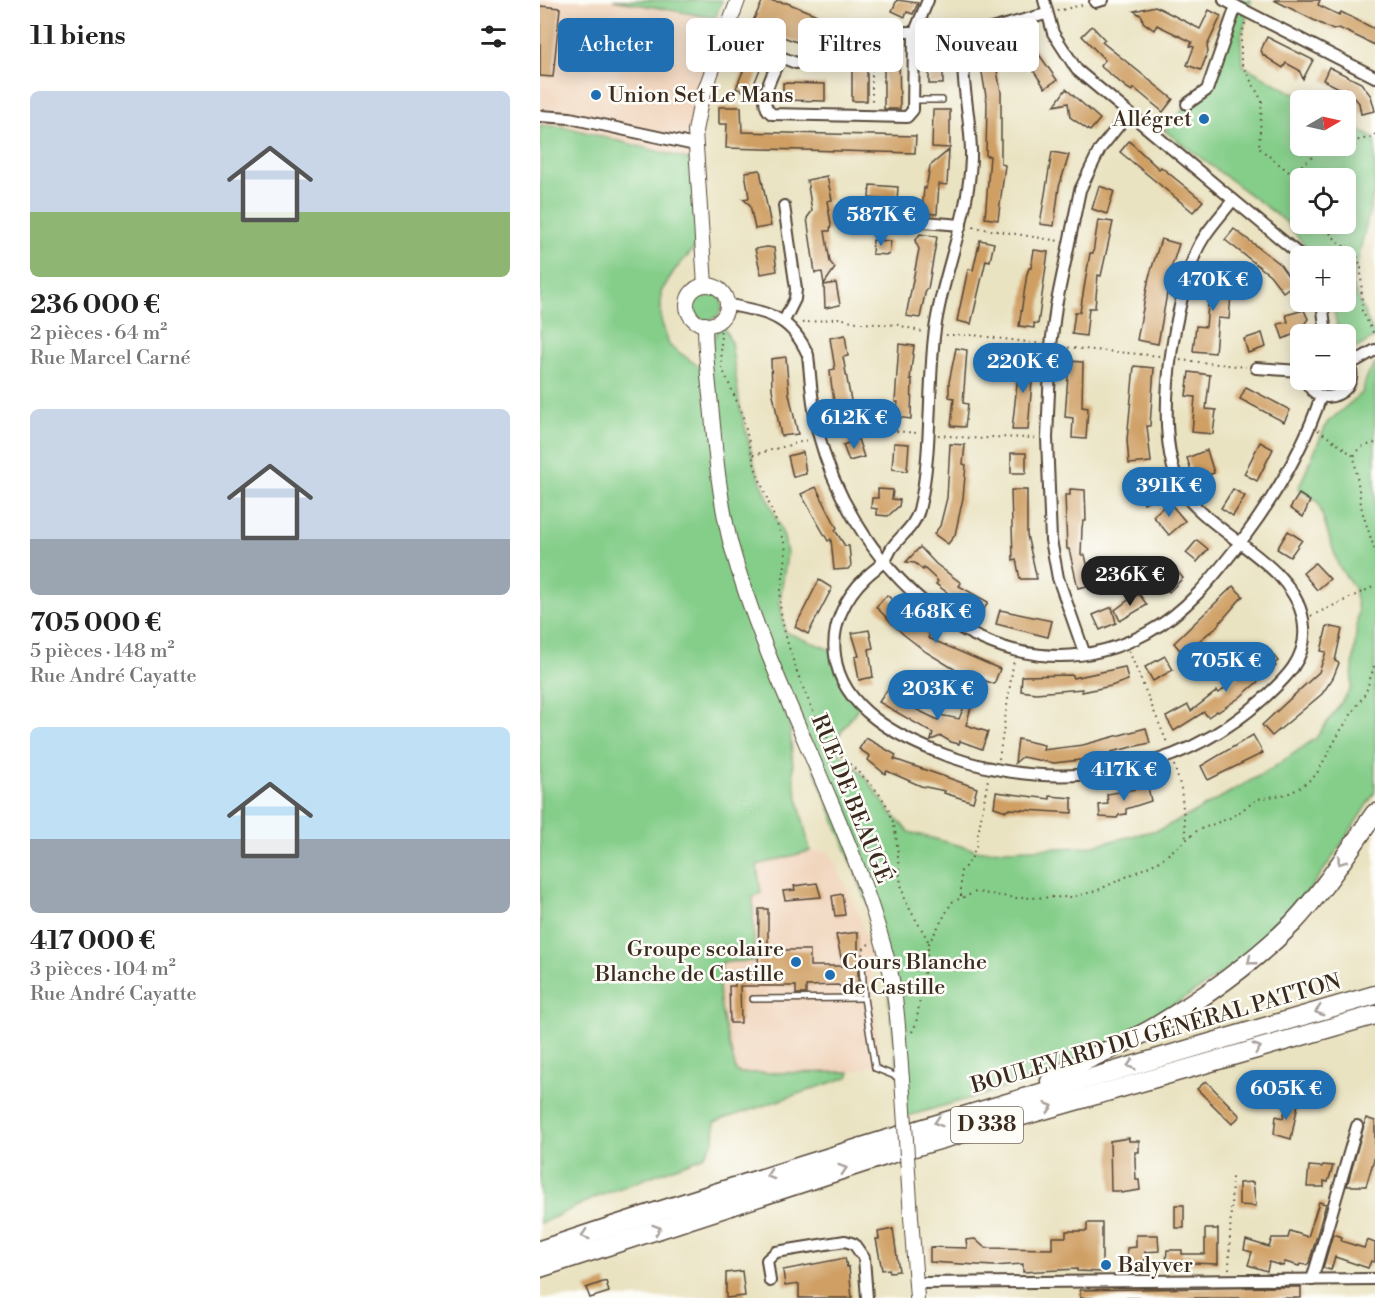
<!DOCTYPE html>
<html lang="fr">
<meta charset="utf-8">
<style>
body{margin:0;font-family:"Libre Bodoni",serif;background:#f2f2f2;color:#222;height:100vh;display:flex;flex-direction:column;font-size:22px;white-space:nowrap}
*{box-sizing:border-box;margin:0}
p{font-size:20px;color:#767676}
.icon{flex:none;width:33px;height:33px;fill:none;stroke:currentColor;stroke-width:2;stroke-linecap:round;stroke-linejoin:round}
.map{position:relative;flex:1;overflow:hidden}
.sheet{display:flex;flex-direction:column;background:#fff;width:540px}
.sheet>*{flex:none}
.guide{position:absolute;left:18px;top:18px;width:570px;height:54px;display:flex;gap:12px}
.needle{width:39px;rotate:81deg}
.controls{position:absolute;left:750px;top:90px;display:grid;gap:12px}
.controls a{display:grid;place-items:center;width:66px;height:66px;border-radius:9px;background:#fff;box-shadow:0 3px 15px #0003;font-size:30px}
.price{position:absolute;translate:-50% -51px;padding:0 14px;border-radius:21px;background:#1f6fb2;color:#fff;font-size:20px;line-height:39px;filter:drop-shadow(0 2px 3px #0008)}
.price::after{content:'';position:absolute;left:50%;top:36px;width:18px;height:14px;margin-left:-9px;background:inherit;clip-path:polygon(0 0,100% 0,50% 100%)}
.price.on{background:#222;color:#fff}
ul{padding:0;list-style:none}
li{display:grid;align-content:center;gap:12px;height:318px;padding:0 30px}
li span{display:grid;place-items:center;height:186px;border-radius:9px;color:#555}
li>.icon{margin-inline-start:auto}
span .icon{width:108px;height:108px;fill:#fffc;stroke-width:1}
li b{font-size:26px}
h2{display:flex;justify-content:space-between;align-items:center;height:72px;padding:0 30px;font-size:26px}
.pill{padding:0 21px;border-radius:9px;background:#fff;box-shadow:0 3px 15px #0003;font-size:21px;line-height:54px}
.pill.on{background:#1f6fb2;color:#fff}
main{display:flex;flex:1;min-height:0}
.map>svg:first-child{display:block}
.built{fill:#f1d5bd}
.green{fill:#85ce8a;stroke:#607c54;stroke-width:1.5;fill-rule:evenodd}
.building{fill:#cf9f64}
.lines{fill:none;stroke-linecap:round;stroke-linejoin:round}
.service-casing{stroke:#554637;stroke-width:8}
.minor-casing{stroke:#554637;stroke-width:14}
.tertiary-casing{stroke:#554637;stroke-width:16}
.trunk-casing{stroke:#554637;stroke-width:21}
.path{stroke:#554637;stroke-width:2;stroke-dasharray:1.5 4.5;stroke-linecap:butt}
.service{stroke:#fff;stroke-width:5}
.minor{stroke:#fff;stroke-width:10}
.tertiary{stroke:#fff;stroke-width:14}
.trunk{stroke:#fff;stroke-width:18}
.tertiary-bridge-casing{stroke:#554637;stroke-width:16;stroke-linecap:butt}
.tertiary-bridge{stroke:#fff;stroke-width:14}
.oneway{stroke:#a79f9a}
.poi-dot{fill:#1f6fb2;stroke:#fdfcf7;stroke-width:2}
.labels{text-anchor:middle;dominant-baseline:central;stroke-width:5;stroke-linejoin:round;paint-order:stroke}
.shield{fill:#fdfcf7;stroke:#75695f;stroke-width:1.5}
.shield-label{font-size:21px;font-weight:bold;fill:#3b2a1e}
.poi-label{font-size:22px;fill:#3b2a1e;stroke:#fdfcf7;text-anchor:start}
.street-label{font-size:22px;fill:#3b2a1e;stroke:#fdfcf7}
</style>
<main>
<section class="sheet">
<h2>11 biens<svg class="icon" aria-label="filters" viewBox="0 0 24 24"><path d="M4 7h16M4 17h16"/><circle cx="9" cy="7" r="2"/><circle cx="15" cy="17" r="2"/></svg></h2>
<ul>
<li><span style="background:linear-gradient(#c9d6e8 65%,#8fb573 0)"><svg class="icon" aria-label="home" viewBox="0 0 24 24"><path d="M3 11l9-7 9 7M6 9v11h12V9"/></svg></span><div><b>236 000 €</b><p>2 pièces · 64 m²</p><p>Rue Marcel Carné</p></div></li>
<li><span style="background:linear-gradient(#c9d6e8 70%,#9aa5b1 0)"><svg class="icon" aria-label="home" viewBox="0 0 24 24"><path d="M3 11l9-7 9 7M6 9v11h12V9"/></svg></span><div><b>705 000 €</b><p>5 pièces · 148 m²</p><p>Rue André Cayatte</p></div></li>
<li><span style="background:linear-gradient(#bfe0f5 60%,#9aa5b1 0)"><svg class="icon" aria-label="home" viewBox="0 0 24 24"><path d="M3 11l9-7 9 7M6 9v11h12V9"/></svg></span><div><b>417 000 €</b><p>3 pièces · 104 m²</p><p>Rue André Cayatte</p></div></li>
</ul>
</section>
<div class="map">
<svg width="835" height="1298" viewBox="0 0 835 1298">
<rect width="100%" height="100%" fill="#fdfcf7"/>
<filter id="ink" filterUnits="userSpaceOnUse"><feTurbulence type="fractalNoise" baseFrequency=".0167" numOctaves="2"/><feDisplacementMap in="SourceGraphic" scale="12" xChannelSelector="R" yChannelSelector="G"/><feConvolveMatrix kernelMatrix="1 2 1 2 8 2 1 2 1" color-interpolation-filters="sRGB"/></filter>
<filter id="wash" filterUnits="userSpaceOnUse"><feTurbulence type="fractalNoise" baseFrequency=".008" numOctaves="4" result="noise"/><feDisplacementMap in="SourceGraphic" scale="24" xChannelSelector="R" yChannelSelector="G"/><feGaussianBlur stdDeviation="1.35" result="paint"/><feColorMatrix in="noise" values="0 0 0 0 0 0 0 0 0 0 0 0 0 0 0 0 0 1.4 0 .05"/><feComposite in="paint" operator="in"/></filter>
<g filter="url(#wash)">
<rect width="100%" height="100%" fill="#eae3c2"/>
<g class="built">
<path d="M0,0H73L191,21L170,75L155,161L26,127L0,125Z"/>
<path d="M270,851H289L319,915L331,963L341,1064L310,1072L200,1073L196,1071L180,1018L179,972L182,961H214L213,897L221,893L217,865Z"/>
</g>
<g class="green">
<path d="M73,0H182L175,18Z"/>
<path d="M699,0H711L701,37L702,65L766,100H760V146H806V122L835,139V188L812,284L835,337L813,350L806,345V334H799L792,302H806V256H773L745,221L625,131L647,104L667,90ZM760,178H806V224H760Z"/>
<path d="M0,125L26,127L155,161L161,241L134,271L121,292V320L129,345L168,373L165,345L176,335L180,319L191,342L200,407L215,467L244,537L247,554L240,600L245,632L294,651L320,705L292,745L326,778L350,812L369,832L440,851L546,847L621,829L655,812L731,769L776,738L811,689L818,611L814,588L798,565L778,502L758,489L787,423L822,393L827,376L835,364V792C808,834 782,877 749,914C710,958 658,991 608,1020C582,1036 557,1053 529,1065C476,1087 419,1101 364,1117L341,937L248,703L254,781L270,851L217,865L221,893L213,897L214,961L182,962C173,1001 188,1034 196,1071L200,1073L310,1072L308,1077L175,1122L174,1141L163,1157L54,1198L0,1224Z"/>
<circle cx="167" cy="305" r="15"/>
</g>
<g id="blocks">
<g class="building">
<path d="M223,0L247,3L277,15L271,37L269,36L265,45L235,34L213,21Z"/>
<path d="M357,0L378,3L373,14L367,12L365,17L352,11Z"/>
<path d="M734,0H780L778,5L799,15L801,12L835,29V45L799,28L793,30Z"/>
<path d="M0,6L20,8L13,77L0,76Z"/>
<path d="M615,6L660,29L669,10L681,16L667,46L668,52L661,70L647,65L654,47L650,46L652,42L617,25L614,30L603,22L602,16L594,11Z"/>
<path d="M552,26L565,40L562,42L633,99L623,112L594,88L592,91L587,88L560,66L565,60L542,36Z"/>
<path d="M727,37L773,60L763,79L759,70L746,63L743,68L723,55L721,50Z"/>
<path d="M491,43L517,80L505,88L480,51Z"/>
<rect x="389" y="52" width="14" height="32"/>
<path d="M344,54H359L360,109H344Z"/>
<rect x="312" y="58" width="15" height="43"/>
<path d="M208,59L222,64L210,94L196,88Z"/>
<path d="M455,60L461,92V164L465,165L458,220L445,218L450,156H446L447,102L440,61Z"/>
<path d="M789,67L821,83L831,96L835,111L821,114L819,103L807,88L805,91L783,80Z"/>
<path d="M243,83L285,84V101L243,100Z"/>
<path d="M526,89L560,119L550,131L530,117L528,103L514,106Z"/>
<path d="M179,107H201L202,132L376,136L375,153L186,148L187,124H179Z"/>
<path d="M393,110H410V148L392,147Z"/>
<path d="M589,141L619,169L621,167L663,201L653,212L580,152Z"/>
<path d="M409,150L407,185L399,184L397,214L382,213L384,188L386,189L390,166Z"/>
<path d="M512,152L529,155L519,187L514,226L500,224Z"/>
<path d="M220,170L231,226L215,229L210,205L203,199L209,198L205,172Z"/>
<path d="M287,176L292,200L287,201L291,224L290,231H285L290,262L295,268L284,284L282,272L275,273L272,252L267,218L272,211L267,180Z"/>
<path d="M330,185L358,187L357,201L329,198Z"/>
<path d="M559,186L574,191L567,214L552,209Z"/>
<path d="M558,220L573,222L561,276L558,275L555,308H549L546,336L532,334L535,312H540L550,253H553Z"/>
<path d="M694,229L739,263L754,284L743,292L730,275L685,240Z"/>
<path d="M380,234L397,237L388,289H386L380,318L366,316L379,249L375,241Z"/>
<path d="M621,239L639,244L627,281L629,282L618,344L597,340L609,277Z"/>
<path d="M333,240L351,241L349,255L332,254Z"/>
<path d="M440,240L454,243L450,261L446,260L431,324L417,321L428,269L433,270Z"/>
<path d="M227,247L234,248L237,271L221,274L215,249Z"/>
<path d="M494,250L508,252L498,324L494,323V328L479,326L487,274L489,268H491Z"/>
<path d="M669,268L682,270V275L688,276L685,295H691L689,319L678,318L675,353L653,351L656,326L666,327L670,283L667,282Z"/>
<path d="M296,283L300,305L285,308L284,285Z"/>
<path d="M764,310L768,319L759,332L743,339L738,324L748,322L746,315Z"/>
<path d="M722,333L726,347L708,353L704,339Z"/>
<path d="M305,335L308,356L303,357L314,417L297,420L291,382L290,370L295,369L290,338Z"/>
<path d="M359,344L374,346L370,379H372L371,419L356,417L358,402H355Z"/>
<path d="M416,348L427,350L423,403L428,404L425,427L411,426L414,398L409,397V382Z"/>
<path d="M480,356L494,357L488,430H472Z"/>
<path d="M246,357L249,394L258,434L241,436L232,389L231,359Z"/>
<path d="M529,361L543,362L542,407L548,408L546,439L532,438L533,418L525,417Z"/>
<path d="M594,366L614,368L610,426H607L611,462L589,464L587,440Z"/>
<path d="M649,372L670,375L666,409L676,410L673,434L652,432L655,397L646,396Z"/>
<path d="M706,387L750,410L744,422L700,399Z"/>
<path d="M318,439L324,457L309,461L303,445Z"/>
<path d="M720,442L733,449L717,481L704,474Z"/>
<path d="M354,443L369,444L367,471L352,469Z"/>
<path d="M410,444L425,445L423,464L426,465L423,498L415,535L408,544L394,534L400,526L407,498Z"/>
<path d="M667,450L674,473L654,480L647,458Z"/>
<path d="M263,452L266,474L253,477L248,456Z"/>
<rect x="471" y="453" width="15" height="20"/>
<path d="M613,472L623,494L604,503L594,481Z"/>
<path d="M276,487L297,528L295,530L305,546H309L311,566L308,569L294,570L291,539L288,541L261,494Z"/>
<path d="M338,489L353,490L352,499L360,500L359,506L348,516L337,515V509L331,508L332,498H338Z"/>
<path d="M530,489L545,490L546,521H543L542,528L541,555H545L552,585L538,588L529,549H527L525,495H530Z"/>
<path d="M693,489L705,496L693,516L681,508Z"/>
<path d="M471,490H487V535L497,579H480L476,559L473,560Z"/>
<path d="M759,494L770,501L763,517L750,508Z"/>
<path d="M629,502L645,521L629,535L613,516Z"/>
<path d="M748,531L762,540L750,557L737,549Z"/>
<path d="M657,540L668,549L657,562L646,553Z"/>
<path d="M380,547L396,564L421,583L419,586L448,602L442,613L421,603L396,584L398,581L384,568L383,570L375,563L366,562Z"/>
<path d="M775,563L790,579L777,590L763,573Z"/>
<path d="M634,568L643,578L629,592L619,582Z"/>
<path d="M279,580L292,588L268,634L255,627Z"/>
<path d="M693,586L703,596L671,633L670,632L643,654L634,643Z"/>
<path d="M347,595L368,615L366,616L390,634L388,638L460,669L454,684L414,669L386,652L363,634L336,607Z"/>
<path d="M600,595L607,605L580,621L575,610L594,596Z"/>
<path d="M572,607L576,623L560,630L553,615Z"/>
<path d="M460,610L512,621L508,637L456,624Z"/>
<path d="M787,626L802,629L795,661L799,663L793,678L782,694L732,736L722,725L779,672L786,652L781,651Z"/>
<path d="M329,630L333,648L329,649L333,677L319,680L315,657L319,656L312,633Z"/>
<path d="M730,651L738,661L734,664L736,666L699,698L678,712L677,711L668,717L664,712L634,731L626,717L648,705L651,711L677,691L679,693Z"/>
<path d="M625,656L633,670L613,681L605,667Z"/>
<path d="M585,667L588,680L571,686L542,692V689L496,693L481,691L482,676L533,675V678Z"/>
<path d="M349,687L370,700L367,705L398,720L400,715L419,719L426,702L432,704L426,725L448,732L442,749L420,741L419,744L411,742L401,736L391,740L393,733L339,702Z"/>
<path d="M606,728L610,743L571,752L566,757L514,763L482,757L475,763L478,739L504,745L503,750L543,745Z"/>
<path d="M713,735L723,753L668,780L661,766Z"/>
<path d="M326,738L356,755L354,759L437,788L433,802L404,793L405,791L381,786L347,771L345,774L328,760L330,756L319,749Z"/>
<path d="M608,787L611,801L586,809V814L579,815L577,818L560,817L559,805L568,804L567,794Z"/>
<path d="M456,792L510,799V796L532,798V813L470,809L466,811L454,807Z"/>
<path d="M277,883L281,897L245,900L243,891L255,890L254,886Z"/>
<path d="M302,894L305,915L295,916L292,896Z"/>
<path d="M219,909H228V950H270V966H303L296,935L318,932V989L314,993H308L298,985L266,986V994H256V986H200L201,1023H190L189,986H195V974H218Z"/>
<path d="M666,1081L700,1116L692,1124L657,1089Z"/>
<path d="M747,1102L758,1104L751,1139L734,1134L736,1116L743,1118Z"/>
<path d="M826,1118L835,1121V1156L826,1186H807Z"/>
<path d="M589,1138V1141H599V1152H595V1162L596,1180H599L600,1190L581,1193L580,1191H571L570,1141Z"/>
<path d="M783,1165L793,1166L788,1182L784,1181V1187H767L769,1166L782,1167Z"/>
<path d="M713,1182L716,1206L699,1205V1183Z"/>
<path d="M779,1202L786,1204L769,1263L766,1265L760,1264L759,1266L745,1262L743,1266L729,1262L727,1271L708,1265L712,1252L704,1250L706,1240L729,1247L732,1238H748L750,1231L768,1237Z"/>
<rect x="635" y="1205" width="9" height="23"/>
<path d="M547,1223H562V1272L537,1271V1269L483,1272V1264L453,1266L390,1262V1247L427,1248L426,1240L435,1239L445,1248L512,1249V1237H526V1231H547Z"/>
<path d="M353,1229L359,1271L350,1272L349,1269L342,1270L336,1239H339L338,1232Z"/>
<path d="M665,1229H678V1264L626,1262L627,1250H642V1254H665Z"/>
<path d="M793,1234L802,1237L801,1241L824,1248L827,1240L835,1243V1262L831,1261L828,1268L795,1257L791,1270L783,1268Z"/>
<path d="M596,1235H618L619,1251L605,1252V1268H587V1248L596,1247Z"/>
<path d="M305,1258L307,1267H309L312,1298H259V1284L245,1286L243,1270Z"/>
<path d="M202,1271L205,1296L186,1298V1273Z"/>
<path d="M66,1281L69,1292L50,1298L46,1288Z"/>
<path d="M738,1287H761V1298H540V1290Z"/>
</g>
</g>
</g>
<g filter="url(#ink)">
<use href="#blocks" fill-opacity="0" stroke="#554637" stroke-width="1.5"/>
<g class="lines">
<g class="service-casing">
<g id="service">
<path d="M374,100H402"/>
<path d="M322,964L324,998L335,1068L360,1078"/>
<path d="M213,999L324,998"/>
</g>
</g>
<g class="minor-casing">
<g id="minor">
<path d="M504,0L513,33L537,70L761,256"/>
<path d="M684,0L835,77"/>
<path d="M555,2L563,0"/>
<path d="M506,14L425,36C418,76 432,118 431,158C429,219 401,276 394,337C388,391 392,457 379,510C375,525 364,533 354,545C350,549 349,555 345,560C340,566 332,571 326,577C305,597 291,626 295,655C301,709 360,738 405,755C514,794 635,778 723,699C745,679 767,659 764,627C760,569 685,541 650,501C607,452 633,315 654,257C662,235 679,218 693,200"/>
<path d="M186,36L256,63C273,59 286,47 303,41C334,29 392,31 425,36"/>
<path d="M240,58C234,73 215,103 232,114L367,117L373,110L374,34L388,0"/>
<path d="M647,104L667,90L696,6"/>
<path d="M0,116L30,118L155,145"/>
<path d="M347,219L421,225"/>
<path d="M782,302L786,334"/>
<path d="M186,304C226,313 250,314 268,355C271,382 272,409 279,436C315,573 460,712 607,633C648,611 675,575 703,539C736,495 764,448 781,396"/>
<path d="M244,321L255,299L256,289L244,206"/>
<path d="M809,365L835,350"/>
<path d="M716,368L760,371"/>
<path d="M766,380C778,415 828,389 806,359"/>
<path d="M544,652L518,578L511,540L507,438L511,345L516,306L540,190L560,149L588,114"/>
<path d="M772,1280L817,1126"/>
<path d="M230,1281L227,1260L236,1252L305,1241L314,1244L324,1258L327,1298"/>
<path d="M377,1283L835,1279"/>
</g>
</g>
<g class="tertiary-casing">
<g id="tertiary">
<path d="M165,285L155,131L161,101L198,0"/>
<circle cx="167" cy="305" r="20"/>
<path d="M165,324C165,354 169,385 172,415C176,459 180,502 191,545C231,691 314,823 350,970C358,1006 359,1043 362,1079"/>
<path d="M371,1217L377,1298"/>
</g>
</g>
<g class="trunk-casing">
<g id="trunk">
<path d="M510,1081C541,1059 581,1047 615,1027C665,997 712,964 753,923C784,890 809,850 835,813"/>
<path d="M0,1250C276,1158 555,1076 835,995"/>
<path d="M0,1268L357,1152L835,1015"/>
</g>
</g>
<g class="path">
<path d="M517,11L546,4"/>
<path d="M705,23L701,37V63L722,101L719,148L760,181"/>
<path d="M332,45V105"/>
<path d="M626,130L641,111"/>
<path d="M806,143L833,137L835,134"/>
<path d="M752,173L780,151L796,146"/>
<path d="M782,224L798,242L817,256L821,268L822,311L835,336"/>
<path d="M433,227L519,241"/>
<path d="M180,319L182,368L202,413L215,467L245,545C248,564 240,583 240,603C242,639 269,710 289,740C306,767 338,782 350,813C361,840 355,871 365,899C371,914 382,928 389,943"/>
<path d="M262,323L299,318L321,323L358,325L383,332"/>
<path d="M406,335H433L502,344"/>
<path d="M522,347L620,356"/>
<path d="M640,360L706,367"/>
<path d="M778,430L814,456"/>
<path d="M291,434L323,428L377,433"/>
<path d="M398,435L443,439L451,437L496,438"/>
<path d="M835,443L821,447L814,456L822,511L835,551"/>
<path d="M213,455L268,440"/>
<path d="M771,616L835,586"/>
<path d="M589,651L628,745"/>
<path d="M459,759L474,659"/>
<path d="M634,765L641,788L646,839"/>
<path d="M421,896V871L431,860L436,846L448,779"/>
<path d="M322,955L324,948L330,943"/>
<path d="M372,1032L376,1024L389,943L412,902L436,892L476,898L532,897L556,891L620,861L658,830L692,817L718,799L747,794L758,789L776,775L801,730L826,692L835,663"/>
<path d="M689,1269L692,1177"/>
</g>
<use href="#service" class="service"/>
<use href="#minor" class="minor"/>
<use href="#tertiary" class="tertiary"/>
<use href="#trunk" class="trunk"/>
<g class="tertiary-bridge-casing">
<path id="tertiary-bridge" d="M362,1079L371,1217"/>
</g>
<use href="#tertiary-bridge" class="tertiary-bridge"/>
</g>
<defs><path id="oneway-chevron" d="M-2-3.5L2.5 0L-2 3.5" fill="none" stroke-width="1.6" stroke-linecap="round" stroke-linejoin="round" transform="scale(1.5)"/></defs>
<g class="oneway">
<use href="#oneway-chevron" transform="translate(801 861) rotate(125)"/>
<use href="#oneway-chevron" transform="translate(711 961) rotate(141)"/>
<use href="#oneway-chevron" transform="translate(779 1011) rotate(164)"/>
<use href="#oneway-chevron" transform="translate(717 1048) rotate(-16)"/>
<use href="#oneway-chevron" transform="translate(591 1065) rotate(164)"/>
<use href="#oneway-chevron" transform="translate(509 1107) rotate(-17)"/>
<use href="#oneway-chevron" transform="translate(398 1122) rotate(163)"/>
<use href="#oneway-chevron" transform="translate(303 1169) rotate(-18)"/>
<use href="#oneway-chevron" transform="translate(230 1175) rotate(162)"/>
<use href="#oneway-chevron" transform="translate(117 1229) rotate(-18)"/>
<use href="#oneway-chevron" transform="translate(45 1235) rotate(162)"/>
</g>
</g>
<g class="poi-dot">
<circle cx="56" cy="95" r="6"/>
<circle cx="664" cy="119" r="6"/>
<circle cx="256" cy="962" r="6"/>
<circle cx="290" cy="975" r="6"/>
<circle cx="566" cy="1265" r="6"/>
</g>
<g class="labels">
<rect class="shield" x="411" y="1107" width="72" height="36" rx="4.5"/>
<g class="shield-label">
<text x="447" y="1125">D 338</text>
</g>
<g class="poi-label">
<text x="68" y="95">Union Set Le Mans</text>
<text x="652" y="119" text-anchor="end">Allégret</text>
<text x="244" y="949" text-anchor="end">Groupe scolaire<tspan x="244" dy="25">Blanche de Castille</tspan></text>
<text x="302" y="962">Cours Blanche<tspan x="302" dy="25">de Castille</tspan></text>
<text x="578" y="1265">Balyver</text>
</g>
<g class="street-label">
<text transform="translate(311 799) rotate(68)">RUE DE BEAUGÉ</text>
<text transform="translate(616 1034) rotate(-16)">BOULEVARD DU GÉNÉRAL PATTON</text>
</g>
</g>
</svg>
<div class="controls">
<a><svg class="needle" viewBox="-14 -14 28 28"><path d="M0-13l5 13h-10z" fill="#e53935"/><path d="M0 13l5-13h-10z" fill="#767676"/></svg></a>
<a><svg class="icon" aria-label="locate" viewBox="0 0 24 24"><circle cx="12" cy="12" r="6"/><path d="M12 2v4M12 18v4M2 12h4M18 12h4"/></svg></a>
<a>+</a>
<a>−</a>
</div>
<b class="price" style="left:341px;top:247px">587K €</b>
<b class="price" style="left:673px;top:312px">470K €</b>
<b class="price" style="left:483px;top:394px">220K €</b>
<b class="price" style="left:314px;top:450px">612K €</b>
<b class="price" style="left:629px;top:518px">391K €</b>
<b class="price on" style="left:590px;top:607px">236K €</b>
<b class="price" style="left:396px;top:644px">468K €</b>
<b class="price" style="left:686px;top:693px">705K €</b>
<b class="price" style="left:398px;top:721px">203K €</b>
<b class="price" style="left:584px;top:802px">417K €</b>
<b class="price" style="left:746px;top:1121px">605K €</b>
<div class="guide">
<a class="pill on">Acheter</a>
<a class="pill">Louer</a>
<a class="pill">Filtres</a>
<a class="pill">Nouveau</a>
</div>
</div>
</main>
